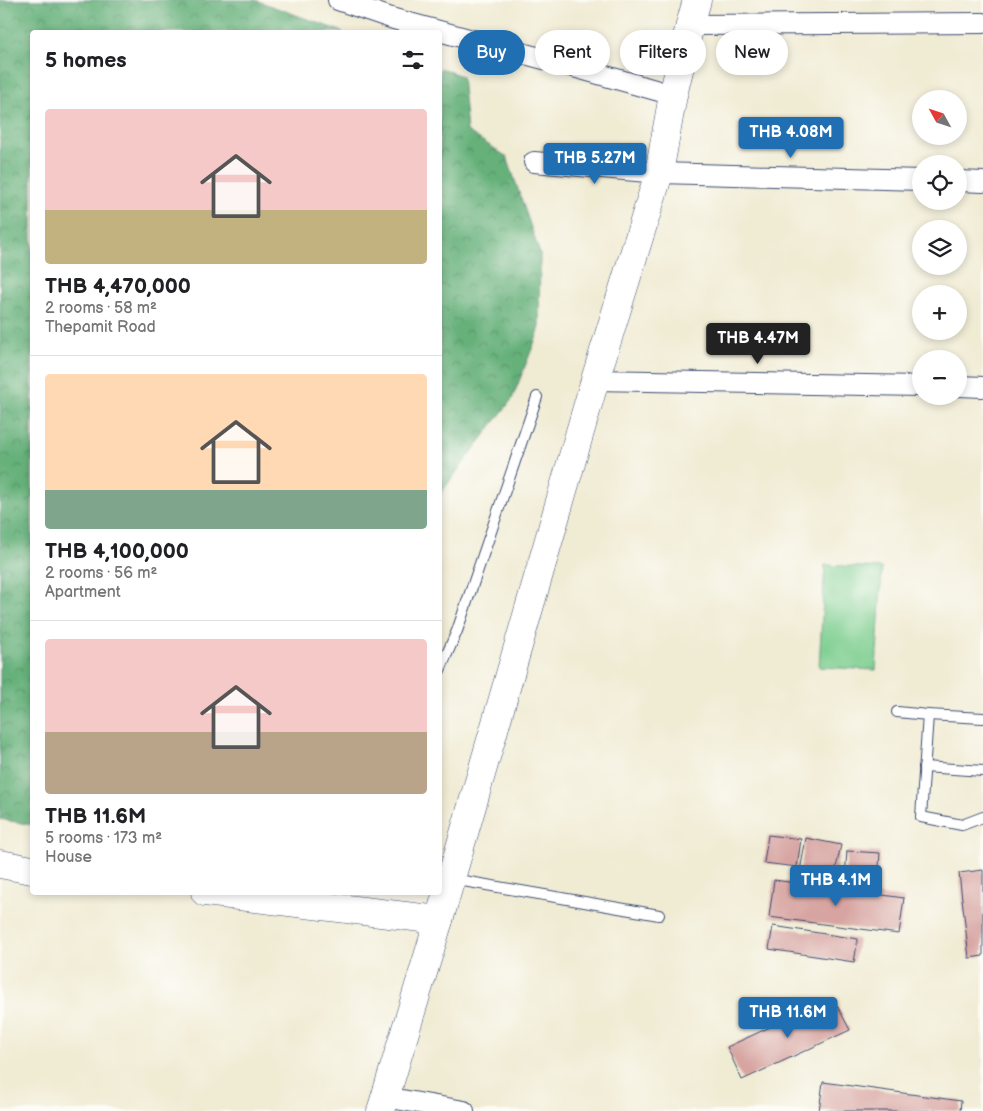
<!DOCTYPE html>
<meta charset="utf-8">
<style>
body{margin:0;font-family:"Balsamiq Sans",sans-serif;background:#f2f2f2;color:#202124;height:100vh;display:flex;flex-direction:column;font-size:19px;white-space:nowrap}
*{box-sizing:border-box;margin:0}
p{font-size:16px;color:#757577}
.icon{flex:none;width:28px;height:28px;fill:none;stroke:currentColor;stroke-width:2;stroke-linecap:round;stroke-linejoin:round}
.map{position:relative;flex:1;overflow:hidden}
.side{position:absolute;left:30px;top:30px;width:412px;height:865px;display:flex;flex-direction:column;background:#fff;border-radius:5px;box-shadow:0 2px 8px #0003}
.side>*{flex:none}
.guide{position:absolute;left:458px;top:30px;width:450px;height:45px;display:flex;gap:10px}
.needle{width:32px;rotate:310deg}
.buttons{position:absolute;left:912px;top:90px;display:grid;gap:10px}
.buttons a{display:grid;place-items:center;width:55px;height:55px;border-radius:50%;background:#fff;box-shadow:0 2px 8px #0003;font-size:25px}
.price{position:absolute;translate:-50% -42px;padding:0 11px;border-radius:5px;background:#1f6fb2;color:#fff;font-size:16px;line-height:32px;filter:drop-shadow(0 1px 2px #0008)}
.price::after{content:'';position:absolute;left:50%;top:30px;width:15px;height:11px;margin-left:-8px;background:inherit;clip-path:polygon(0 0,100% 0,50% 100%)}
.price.selected{background:#222;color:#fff}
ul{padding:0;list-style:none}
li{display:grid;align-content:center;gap:10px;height:265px;padding:0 15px}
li+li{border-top:1px solid #e0e0e0}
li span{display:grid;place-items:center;height:155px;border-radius:5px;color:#555}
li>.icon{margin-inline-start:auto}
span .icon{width:90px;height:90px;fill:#fffc;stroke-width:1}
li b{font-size:21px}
h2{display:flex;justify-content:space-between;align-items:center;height:60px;padding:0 15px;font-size:21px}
.chip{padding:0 18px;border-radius:22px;background:#fff;box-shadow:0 2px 8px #0003;font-size:18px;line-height:45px}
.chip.selected{background:#1f6fb2;color:#fff}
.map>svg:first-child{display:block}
.grass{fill:#7dce8f;stroke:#4c7e76}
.forest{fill:url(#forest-crowns);stroke:#40706c}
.building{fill:#d7a4a1}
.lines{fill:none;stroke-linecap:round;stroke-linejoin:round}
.lane-casing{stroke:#3b4b70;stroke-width:12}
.street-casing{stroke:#3b4b70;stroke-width:22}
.secondary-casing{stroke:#3b4b70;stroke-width:29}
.lane{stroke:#fff;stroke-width:10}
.street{stroke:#fff;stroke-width:20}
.secondary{stroke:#fff;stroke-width:28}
</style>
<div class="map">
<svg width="983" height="1111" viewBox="0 0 983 1111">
<defs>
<pattern id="forest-crowns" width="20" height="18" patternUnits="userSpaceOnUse" patternTransform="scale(1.25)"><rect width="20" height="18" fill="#66b17a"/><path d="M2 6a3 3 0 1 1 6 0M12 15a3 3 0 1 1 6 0" fill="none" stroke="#539067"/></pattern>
</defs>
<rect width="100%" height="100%" fill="#fdfcf7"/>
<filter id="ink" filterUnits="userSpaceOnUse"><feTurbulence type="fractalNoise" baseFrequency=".02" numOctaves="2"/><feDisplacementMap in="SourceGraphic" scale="10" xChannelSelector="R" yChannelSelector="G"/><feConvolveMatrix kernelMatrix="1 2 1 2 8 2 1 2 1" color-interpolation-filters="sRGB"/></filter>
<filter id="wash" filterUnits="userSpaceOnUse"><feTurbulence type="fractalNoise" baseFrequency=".0096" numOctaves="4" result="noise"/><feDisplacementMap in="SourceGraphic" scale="20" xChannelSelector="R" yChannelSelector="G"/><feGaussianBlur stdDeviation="1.12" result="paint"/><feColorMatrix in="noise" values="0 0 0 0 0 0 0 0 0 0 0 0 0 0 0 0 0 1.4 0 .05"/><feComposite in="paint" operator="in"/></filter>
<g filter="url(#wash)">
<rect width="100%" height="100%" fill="#f0ebd3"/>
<path class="grass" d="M825,565L882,568L876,670L819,667Z"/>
<g class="forest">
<path d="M0,0H255L343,32H32V825L0,819Z"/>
<path d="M440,68L462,76L467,131L507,157L540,254L539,331L512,399L440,494Z"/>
</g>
<g id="blocks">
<g class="building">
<path d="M768,835L801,839L797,867L764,863Z"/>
<path d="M806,838L841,845L834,877L800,871Z"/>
<path d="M847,851L880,853L878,879L845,877Z"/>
<path d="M983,870V956L969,958L959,873Z"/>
<path d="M774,880L904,898L899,934L769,917Z"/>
<path d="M773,926L858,939L854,962L769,949Z"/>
<path d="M833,998L850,1030L742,1080L727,1047Z"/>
<path d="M823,1082L961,1101L960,1111H819Z"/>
</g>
</g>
</g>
<g filter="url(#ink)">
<use href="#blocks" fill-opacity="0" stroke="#3b4b70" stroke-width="1"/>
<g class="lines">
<g class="lane-casing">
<g id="lane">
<path d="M440,670L457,631L537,397"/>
<path d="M897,712L928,715L983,718"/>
<path d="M928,715L921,817L962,825L983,817"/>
<path d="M924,767L983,771"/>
<path d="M452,879L659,915"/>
</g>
</g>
<g class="street-casing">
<g id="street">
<path d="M338,0L394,19L574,67L673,95"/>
<path d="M690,25L983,23"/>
<path d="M534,162L659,173L921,180"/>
<path d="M959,181L983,182"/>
<path d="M595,380L921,386"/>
<path d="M959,386L983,387"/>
<path d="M385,1097L464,1111"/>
</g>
</g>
<g class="secondary-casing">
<g id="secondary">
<path d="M0,864L32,870"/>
<path d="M205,892L439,920"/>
<path d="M381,1111L439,920L595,380L659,173L673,95L690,25L697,0"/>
</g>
</g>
<use href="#lane" class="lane"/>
<use href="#street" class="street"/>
<use href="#secondary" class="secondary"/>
</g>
</g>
</svg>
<div class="buttons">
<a><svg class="needle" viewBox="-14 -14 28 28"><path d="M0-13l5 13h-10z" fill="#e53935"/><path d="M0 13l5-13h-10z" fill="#757577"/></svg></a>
<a><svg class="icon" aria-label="locate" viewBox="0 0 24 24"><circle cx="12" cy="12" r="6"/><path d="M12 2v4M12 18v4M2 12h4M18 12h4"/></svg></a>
<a><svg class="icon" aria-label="layers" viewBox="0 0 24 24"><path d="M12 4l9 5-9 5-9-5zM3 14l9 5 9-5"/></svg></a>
<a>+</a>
<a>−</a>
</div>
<b class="price" style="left:791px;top:159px">THB 4.08M</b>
<b class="price" style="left:595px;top:185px">THB 5.27M</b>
<b class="price selected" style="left:758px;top:365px">THB 4.47M</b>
<b class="price" style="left:836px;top:907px">THB 4.1M</b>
<b class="price" style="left:788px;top:1039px">THB 11.6M</b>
<div class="guide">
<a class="chip selected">Buy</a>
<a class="chip">Rent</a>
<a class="chip">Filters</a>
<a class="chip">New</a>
</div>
<section class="side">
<h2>5 homes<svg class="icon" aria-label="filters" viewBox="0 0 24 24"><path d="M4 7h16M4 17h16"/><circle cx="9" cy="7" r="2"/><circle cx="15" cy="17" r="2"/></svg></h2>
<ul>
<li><span style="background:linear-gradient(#f6c9c9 65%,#c2b280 0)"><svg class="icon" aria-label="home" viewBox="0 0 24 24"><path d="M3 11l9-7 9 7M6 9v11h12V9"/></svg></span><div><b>THB 4,470,000</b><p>2 rooms · 58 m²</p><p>Thepamit Road</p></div></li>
<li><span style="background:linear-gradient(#ffd9b3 75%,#7fa58c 0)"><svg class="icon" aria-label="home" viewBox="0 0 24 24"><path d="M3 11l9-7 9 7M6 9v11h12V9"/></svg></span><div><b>THB 4,100,000</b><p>2 rooms · 56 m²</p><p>Apartment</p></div></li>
<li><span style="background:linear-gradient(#f6c9c9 60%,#b9a48a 0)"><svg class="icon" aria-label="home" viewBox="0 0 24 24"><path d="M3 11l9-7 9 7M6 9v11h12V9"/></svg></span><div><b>THB 11.6M</b><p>5 rooms · 173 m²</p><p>House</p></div></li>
</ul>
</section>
</div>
